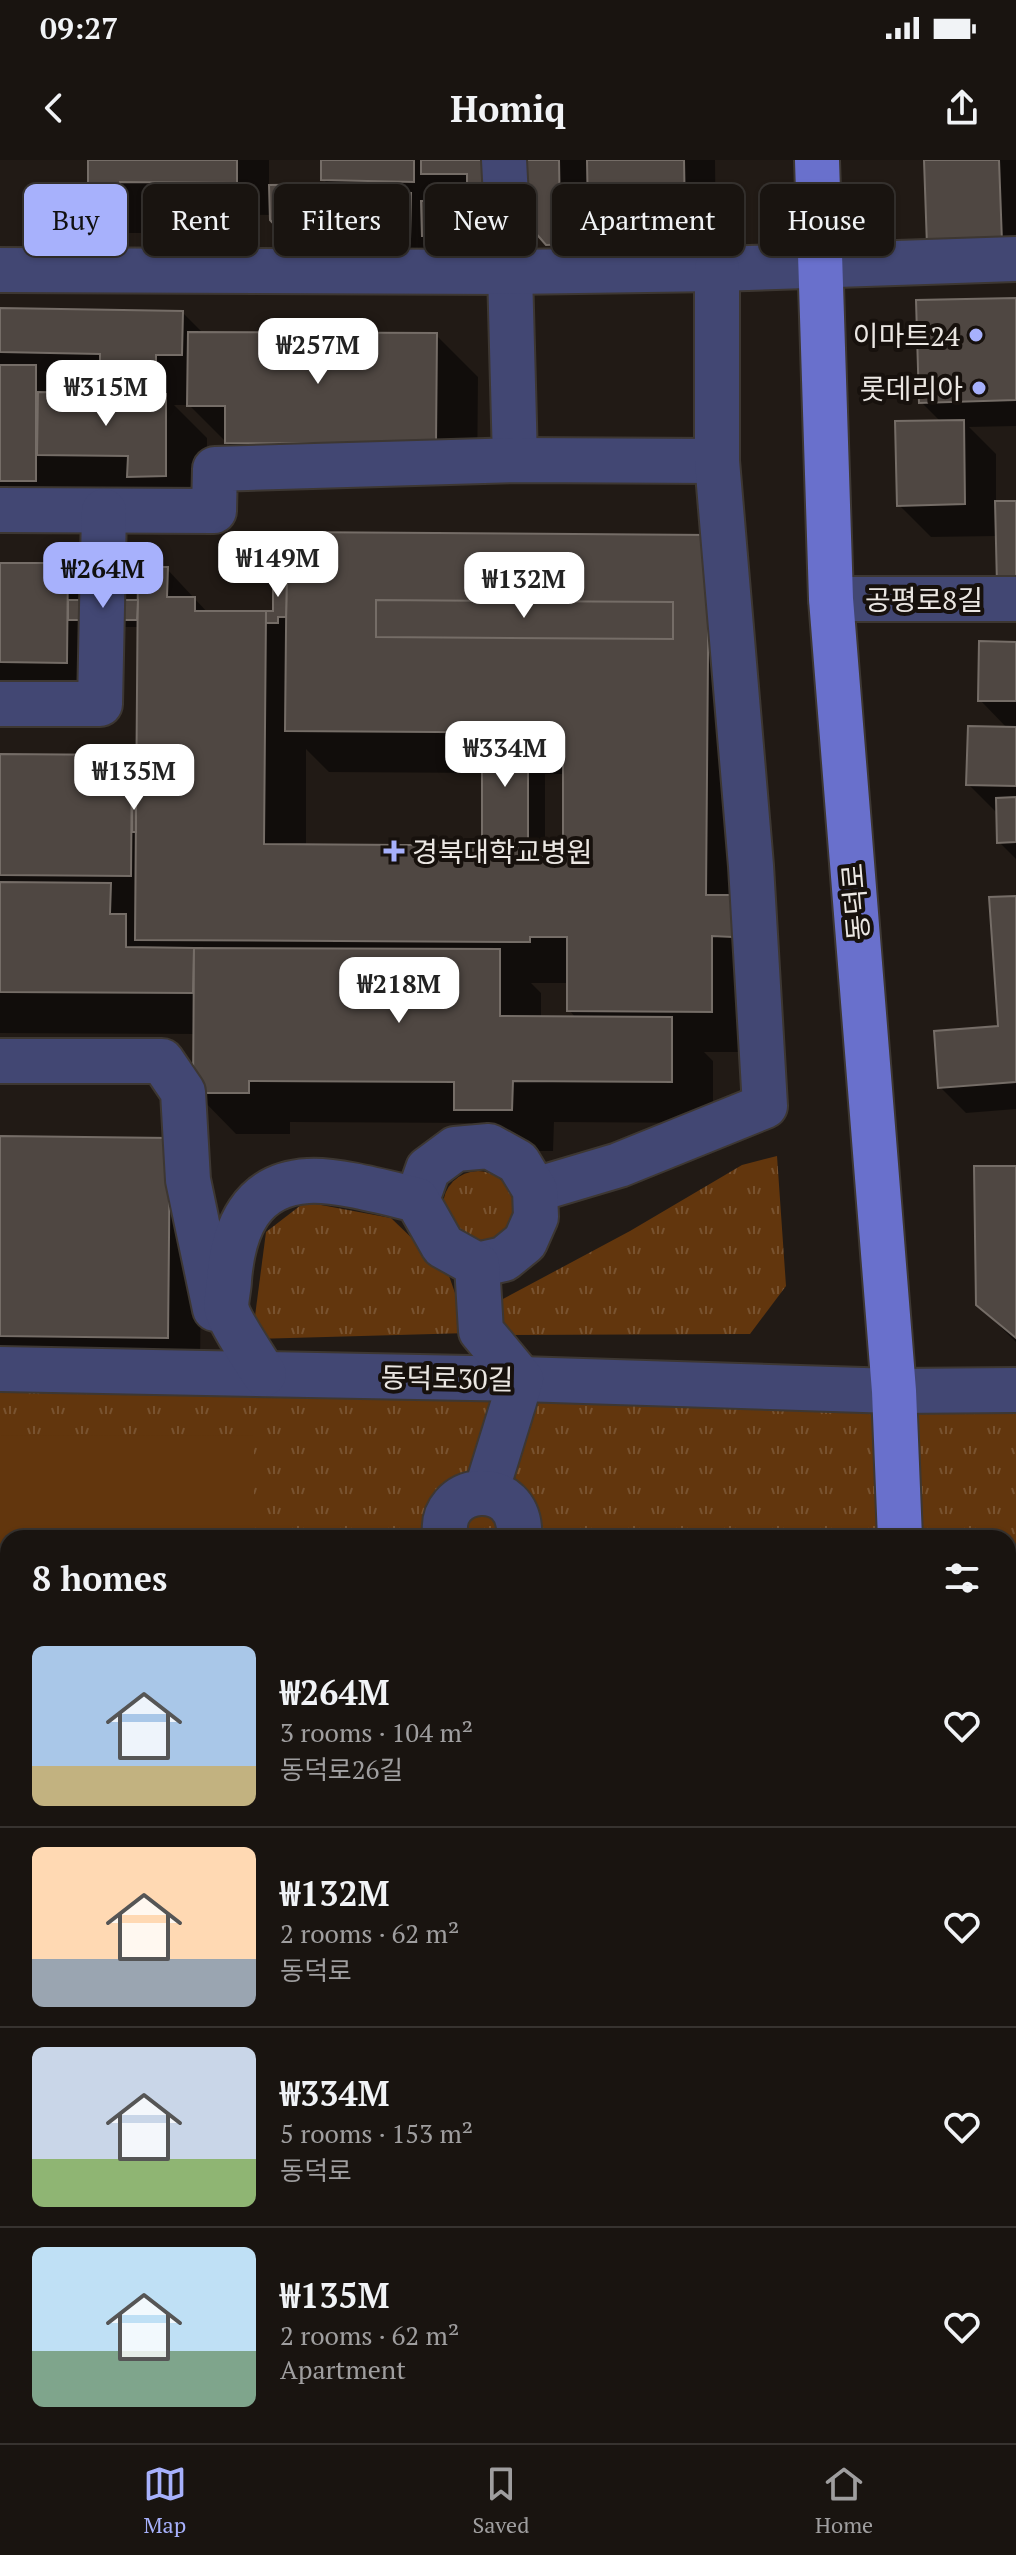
<!DOCTYPE html>
<meta charset="utf-8">
<style>
body{margin:0;font-family:"PT Serif","Noto Sans KR",serif;background:#221d19;color:#f1f3f6;height:100vh;display:flex;flex-direction:column;font-size:30px;white-space:nowrap}
*{box-sizing:border-box;margin:0}
p{font-size:26px;color:#9f9e9f}
.icon{flex:none;width:44px;height:44px;fill:none;stroke:currentColor;stroke-width:2;stroke-linecap:round;stroke-linejoin:round}
.map{position:relative;flex:1;overflow:hidden}
.panel{position:absolute;left:0px;top:1370px;width:1016px;height:914px;display:flex;flex-direction:column;background:#191410;border-radius:24px 24px 0 0;box-shadow:0 2px 6px #0004,0 0 0 2px #373330}
.panel>*{flex:none}
.guide{position:absolute;left:24px;top:24px;width:968px;height:72px;display:flex;gap:16px}
.price{position:absolute;translate:-50% -68px;padding:0 18px;border-radius:16px;background:#fff;color:#222;font-size:26px;line-height:52px;filter:drop-shadow(0 2px 4px #0008)}
.price::after{content:'';position:absolute;left:50%;top:48px;width:24px;height:18px;margin-left:-12px;background:inherit;clip-path:polygon(0 0,100% 0,50% 100%)}
.price.on{background:#a7b1fc;color:#111}
ul{padding:0;list-style:none}
li{display:flex;align-items:center;gap:24px;height:200px;padding:0 32px}
li+li{border-top:2px solid #373330}
li span{display:grid;place-items:center;flex:none;width:224px;height:160px;border-radius:12px;color:#555}
li>.icon{margin-inline-start:auto}
span .icon{width:96px;height:96px;fill:#fffc;stroke-width:1}
li b{font-size:34px}
h2{display:flex;justify-content:space-between;align-items:center;height:96px;padding:0 32px;font-size:34px}
.chip{padding:0 28px;border-radius:12px;background:#191410;box-shadow:0 2px 6px #0004,0 0 0 2px #373330;font-size:28px;line-height:72px}
.chip.on{background:#a7b1fc;color:#111}
.status{display:flex;justify-content:space-between;align-items:center;height:56px;padding:0 40px;background:#191410;direction:ltr}
.status svg{height:22px;fill:currentColor}
header{display:flex;justify-content:space-between;align-items:center;height:104px;padding:0 32px;background:#191410;font-size:36px;font-weight:800}
.menu{display:flex;justify-content:space-around;align-items:center;height:112px;border-top:2px solid #373330;background:#191410;font-size:22px;color:#9f9e9f}
.menu a{display:grid;justify-items:center;gap:4px}
.menu .on{color:#a7b1fc}
.map>svg:first-child{display:block}
.park{fill:url(#park-tufts)}
.garden{fill:#62360d}
.shadow{fill:#0007;fill-rule:evenodd}
.building{fill:#4f4742;stroke:#756d67;stroke-width:2}
.lines{fill:none;stroke-linecap:round;stroke-linejoin:round}
.minor-casing{stroke:#3d3732;stroke-width:48}
.major-casing{stroke:#3d3732;stroke-width:48}
.minor{stroke:#424773;stroke-width:44}
.major{stroke:#6970cc;stroke-width:44}
.poi-dot{fill:#a7b1fc;stroke:#17110d;stroke-width:3}
.labels{text-anchor:middle;dominant-baseline:central;stroke-width:8;stroke-linejoin:round;paint-order:stroke}
.poi-label{font-size:28px;fill:#ebe7e3;stroke:#17110d;text-anchor:end}
.street-label{font-size:28px;fill:#ebe7e3;stroke:#17110d}
</style>
<div class="status"><b>09:27</b><svg viewBox="0 0 49 12"><path d="M0 12V9h3v3zM5 12V6h3v6zM10 12V3h3v9zM15 12V0h3v12zM26 1h20v11H26zM47 4h2v5h-2z"/></svg></div>
<header><svg class="icon" aria-label="back" viewBox="0 0 24 24"><path d="M15 5l-7 7 7 7"/></svg>Homiq<svg class="icon" aria-label="share" viewBox="0 0 24 24"><path d="M12 15V3M7 8l5-5 5 5M5 13v7h14v-7"/></svg></header>
<div class="map">
<svg width="1016" height="2283" viewBox="0 0 1016 2283">
<defs>
<pattern id="park-tufts" width="24" height="20" patternUnits="userSpaceOnUse" patternTransform="scale(2)"><rect width="24" height="20" fill="#62360d"/><path d="M3 7l-1-3M5 7V3M7 7l1-3M15 17l-1-3M17 17v-4M19 17l1-3" fill="none" stroke="#795330"/></pattern>
</defs>
<rect width="100%" height="100%" fill="#211a15"/>
<g class="park">
<path d="M777,996L786,1126L750,1174L505,1175L501,1140L630,1071L742,1005Z"/>
<circle cx="478" cy="1046" r="35"/>
<path d="M305,1042L391,1058L448,1113L469,1173L252,1179L266,1072Z"/>
<path d="M0,1209L1016,1230V2283H66V2276H1008V1378H8V1930L0,1898Z"/>
</g>
<path class="garden" d="M0,1275L254,1276V1378H8V1499H0Z"/>
<g class="shadow">
<path d="M90,0H269V27L330,26L323,19V0H715L716,87L622,88L591,57V73L608,90L581,117L518,50L517,90L320,109L272,59L271,55L151,53V73H122L90,40Z"/>
<path d="M926,0H1016V115Z"/>
<path d="M1016,140V266L969,267L996,294V343H1016L997,376L931,377L899,345L941,262L921,242Z"/>
<path d="M0,150L183,153L204,174L436,175L478,217L477,325L268,324L189,245H174L207,278V357L0,343Z"/>
<path d="M708,377L750,419L748,753L753,892H704L713,901V963L554,962L553,991H497L470,963L290,962V974H236L195,932V874L0,873V596L131,597L138,603L139,467H109L108,544L0,543V405H67L104,442H137L167,409L208,453H268L275,452V415ZM306,589L329,612L484,613V685L487,687L306,686ZM545,614H565V688H545ZM531,823H569V850L577,859L541,858V833Z"/>
<path d="M1016,484V699L999,682L998,654L968,624L1008,569L980,540Z"/>
<path d="M1016,738V949L966,953L940,927L1000,868Z"/>
<path d="M0,978L202,1012L200,1209L0,1207Z"/>
<path d="M1016,1008V1182L978,1145Z"/>
<path d="M121,2276H295L301,2282L390,2283H121Z"/>
<path d="M399,2276H438V2283H406Z"/>
</g>
<g class="building">
<path d="M88,0H237V23L120,22L119,41H88Z"/>
<path d="M321,0H414V22L321,20Z"/>
<path d="M421,0H486V32H467V14H421Z"/>
<path d="M518,0H559L560,56H576L577,84L546,85L520,55Z"/>
<path d="M587,0H684L685,55L588,56Z"/>
<path d="M924,0H999L1002,82L927,86Z"/>
<path d="M350,24L351,76L286,77L270,60L269,25Z"/>
<path d="M358,32L411,33L410,80L356,79Z"/>
<path d="M485,40V58L469,76H422L421,41Z"/>
<path d="M1016,138V240L919,243L916,140Z"/>
<path d="M0,148L183,151L182,195H156V204L100,203V194L0,192Z"/>
<path d="M188,172L437,173L436,284L225,283V246H187Z"/>
<rect x="0" y="205" width="36" height="116"/>
<path d="M38,232L166,234V316L127,317L128,296L37,295Z"/>
<path d="M964,260L965,344L897,346L895,261Z"/>
<path d="M995,341H1016V425H997Z"/>
<path d="M287,372L709,375L706,735H732V777L712,776V852L567,851V777H530V782L135,780L138,407H168L167,437H195V451H266L264,684L563,686V573L285,571Z"/>
<path d="M0,403H68L67,503L0,502Z"/>
<path d="M273,413L287,414L286,457H278V463H266V451H273Z"/>
<path d="M68,440H138L137,460H68Z"/>
<path d="M376,440L673,442V479L376,477Z"/>
<path d="M979,481L1016,482V541H978Z"/>
<path d="M968,566L1016,567V626L966,625Z"/>
<path d="M482,572L528,573V685H482Z"/>
<path d="M0,594L132,595L131,716L0,715Z"/>
<rect x="132" y="631" width="4" height="41"/>
<path d="M1016,637V682L997,683L996,638Z"/>
<path d="M0,722L111,723L110,754H126V787L194,788L193,833L0,832Z"/>
<path d="M1016,736V922L938,928L934,871L998,866L989,737Z"/>
<path d="M194,788L500,789V856L672,857V922L513,921L512,950H454V922L249,921V933H193Z"/>
<path d="M0,976L170,978L168,1178L0,1176Z"/>
<path d="M974,1006H1016V1178L976,1145Z"/>
<path d="M119,2276H275V2280H390V2283H119Z"/>
</g>
<g class="lines">
<g class="minor-casing">
<g id="minor">
<path d="M504,0L510,112L515,300"/>
<path d="M0,110L510,112L717,109L1016,99"/>
<path d="M0,350L214,351L215,309L515,300L717,301"/>
<path d="M831,439H1016"/>
<path d="M0,544H100L104,351"/>
<path d="M0,901H162L183,932L188,1020L215,1149"/>
<path d="M535,1030L619,1005L765,946L751,706L717,301V109"/>
<path d="M417,1040L428,1009L455,989L489,986L518,1002L535,1030L536,1057L525,1082L504,1099L477,1105"/>
<path d="M0,1209L521,1219L894,1231L1016,1230"/>
<path d="M264,1214C256,1201 230,1162 227,1150C225,1142 229,1128 229,1120C233,1069 251,1024 308,1021C337,1019 387,1033 417,1040L443,1086L477,1105L481,1171L521,1219L486,1332"/>
<path d="M446,1378C434,1323 524,1313 519,1378"/>
<path d="M0,1898L8,1930"/>
<path d="M0,2158L8,2157"/>
<path d="M66,2276V2283"/>
<path d="M484,2276V2283"/>
</g>
</g>
<g class="major-casing">
<g id="major">
<path d="M817,0L831,439L894,1231L900,1378"/>
<path d="M969,2276L970,2283"/>
</g>
</g>
<use href="#minor" class="minor"/>
<use href="#major" class="major"/>
</g>
<g class="poi-dot">
<circle cx="976" cy="175" r="8"/>
<circle cx="979" cy="228" r="8"/>
<path d="M390 679h8v8h8v8h-8v8h-8v-8h-8v-8h8z"/>
</g>
<g class="labels">
<g class="poi-label">
<text x="960" y="175">이마트24</text>
<text x="963" y="228">롯데리아</text>
<text x="412" y="691" text-anchor="start">경북대학교병원</text>
</g>
<g class="street-label">
<text x="924" y="439">공평로8길</text>
<text transform="translate(855 742) rotate(-95)">동덕로</text>
<text transform="translate(447 1218) rotate(1)">동덕로30길</text>
</g>
</g>
</svg>
<b class="price" style="left:318px;top:226px">₩257M</b>
<b class="price" style="left:106px;top:268px">₩315M</b>
<b class="price" style="left:278px;top:439px">₩149M</b>
<b class="price on" style="left:103px;top:450px">₩264M</b>
<b class="price" style="left:524px;top:460px">₩132M</b>
<b class="price" style="left:505px;top:629px">₩334M</b>
<b class="price" style="left:134px;top:652px">₩135M</b>
<b class="price" style="left:399px;top:865px">₩218M</b>
<div class="guide">
<a class="chip on">Buy</a>
<a class="chip">Rent</a>
<a class="chip">Filters</a>
<a class="chip">New</a>
<a class="chip">Apartment</a>
<a class="chip">House</a>
</div>
<section class="panel">
<h2>8 homes<svg class="icon" aria-label="filters" viewBox="0 0 24 24"><path d="M4 7h16M4 17h16"/><circle cx="9" cy="7" r="2"/><circle cx="15" cy="17" r="2"/></svg></h2>
<ul>
<li><span style="background:linear-gradient(#a9c7e8 75%,#c2b280 0)"><svg class="icon" aria-label="home" viewBox="0 0 24 24"><path d="M3 11l9-7 9 7M6 9v11h12V9"/></svg></span><div><b>₩264M</b><p>3 rooms · 104 m²</p><p>동덕로26길</p></div><svg class="icon" aria-label="heart" viewBox="0 0 24 24"><path d="M12 20l-8-8c-3-5 5-10 8-4 3-6 11-1 8 4z"/></svg></li>
<li><span style="background:linear-gradient(#ffd9b3 70%,#9aa5b1 0)"><svg class="icon" aria-label="home" viewBox="0 0 24 24"><path d="M3 11l9-7 9 7M6 9v11h12V9"/></svg></span><div><b>₩132M</b><p>2 rooms · 62 m²</p><p>동덕로</p></div><svg class="icon" aria-label="heart" viewBox="0 0 24 24"><path d="M12 20l-8-8c-3-5 5-10 8-4 3-6 11-1 8 4z"/></svg></li>
<li><span style="background:linear-gradient(#c9d6e8 70%,#8fb573 0)"><svg class="icon" aria-label="home" viewBox="0 0 24 24"><path d="M3 11l9-7 9 7M6 9v11h12V9"/></svg></span><div><b>₩334M</b><p>5 rooms · 153 m²</p><p>동덕로</p></div><svg class="icon" aria-label="heart" viewBox="0 0 24 24"><path d="M12 20l-8-8c-3-5 5-10 8-4 3-6 11-1 8 4z"/></svg></li>
<li><span style="background:linear-gradient(#bfe0f5 65%,#7fa58c 0)"><svg class="icon" aria-label="home" viewBox="0 0 24 24"><path d="M3 11l9-7 9 7M6 9v11h12V9"/></svg></span><div><b>₩135M</b><p>2 rooms · 62 m²</p><p>Apartment</p></div><svg class="icon" aria-label="heart" viewBox="0 0 24 24"><path d="M12 20l-8-8c-3-5 5-10 8-4 3-6 11-1 8 4z"/></svg></li>
</ul>
</section>
</div>
<nav class="menu">
<a class="on"><svg class="icon" aria-label="map" viewBox="0 0 24 24"><path d="M3 6l6-2 6 2 6-2v14l-6 2-6-2-6 2zM9 4v14M15 6v14"/></svg>Map</a>
<a><svg class="icon" aria-label="saved" viewBox="0 0 24 24"><path d="M7 4h10v16l-5-4-5 4z"/></svg>Saved</a>
<a><svg class="icon" aria-label="home" viewBox="0 0 24 24"><path d="M3 11l9-7 9 7M6 9v11h12V9"/></svg>Home</a>
</nav>
